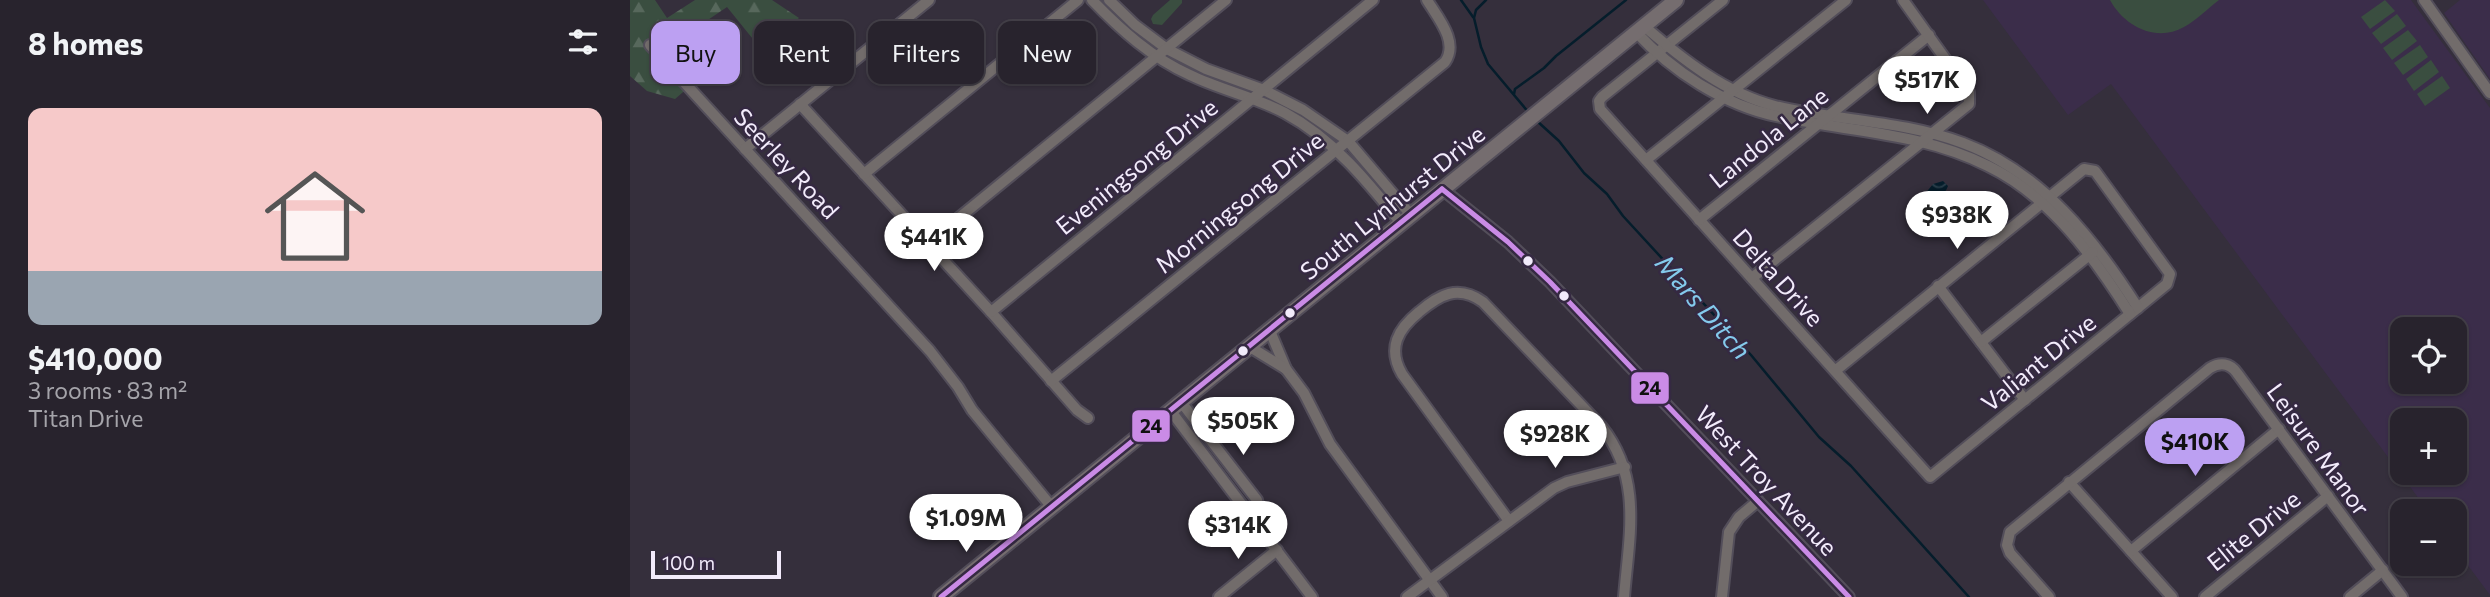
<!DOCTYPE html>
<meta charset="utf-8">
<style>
body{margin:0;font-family:Commissioner,sans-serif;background:#302b35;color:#f1f3f6;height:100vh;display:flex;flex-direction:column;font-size:26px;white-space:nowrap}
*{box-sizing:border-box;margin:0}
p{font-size:23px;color:#a5a4aa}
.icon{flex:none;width:38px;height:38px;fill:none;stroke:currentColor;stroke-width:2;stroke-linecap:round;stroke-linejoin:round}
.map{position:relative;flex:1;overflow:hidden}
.side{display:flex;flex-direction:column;background:#28232d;width:630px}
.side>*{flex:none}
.guide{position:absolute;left:21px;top:21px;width:665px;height:63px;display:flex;gap:14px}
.buttons{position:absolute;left:1760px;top:317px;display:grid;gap:14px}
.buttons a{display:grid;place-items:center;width:77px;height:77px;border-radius:14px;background:#28232d;box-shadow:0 2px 5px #0004,0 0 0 2px #444049;font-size:35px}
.scale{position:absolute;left:21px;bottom:18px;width:130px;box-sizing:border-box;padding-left:7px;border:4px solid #f2ebfb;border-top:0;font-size:19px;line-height:24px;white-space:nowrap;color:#f2ebfb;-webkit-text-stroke:5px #352942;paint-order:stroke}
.price{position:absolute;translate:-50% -60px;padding:0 16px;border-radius:24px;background:#fff;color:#222;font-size:23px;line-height:46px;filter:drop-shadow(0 2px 4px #0008)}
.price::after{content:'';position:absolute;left:50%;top:42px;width:21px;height:16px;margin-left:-10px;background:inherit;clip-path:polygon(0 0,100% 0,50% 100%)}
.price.active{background:#bca0f2;color:#111}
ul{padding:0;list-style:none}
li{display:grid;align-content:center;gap:14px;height:371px;padding:0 28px}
li span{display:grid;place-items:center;height:217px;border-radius:14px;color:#555}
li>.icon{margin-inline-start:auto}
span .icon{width:126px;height:126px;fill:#fffc;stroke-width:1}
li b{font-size:30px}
h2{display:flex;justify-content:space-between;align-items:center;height:84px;padding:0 28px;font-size:30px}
.tag{padding:0 24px;border-radius:14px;background:#28232d;box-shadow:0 2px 5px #0004,0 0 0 2px #444049;font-size:24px;line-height:63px}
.tag.active{background:#bca0f2;color:#111}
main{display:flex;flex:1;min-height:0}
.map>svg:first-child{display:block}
.built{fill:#3b2d4a;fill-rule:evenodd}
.forest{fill:url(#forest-firs)}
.green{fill:#3a4e40}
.water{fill:url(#water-waves)}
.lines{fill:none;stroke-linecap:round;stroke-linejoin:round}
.stream{stroke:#051d2b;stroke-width:2.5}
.minor-casing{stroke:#534e5a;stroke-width:14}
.major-casing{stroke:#534e5a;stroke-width:18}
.minor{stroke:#726c6b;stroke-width:10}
.major{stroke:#756d6f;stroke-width:14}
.bus-1-casing{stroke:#352942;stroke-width:10}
.bus-1{stroke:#ca8be6;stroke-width:5}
.bus-dot{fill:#f2ebfb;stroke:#352942;stroke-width:2.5}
.labels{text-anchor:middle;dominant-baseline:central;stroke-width:5;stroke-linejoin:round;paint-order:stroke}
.street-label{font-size:24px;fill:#f2ebfb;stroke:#352942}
.water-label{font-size:26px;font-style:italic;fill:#84caec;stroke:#352942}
.line-badge{stroke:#352942;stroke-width:2.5}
.pale-badge-label{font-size:19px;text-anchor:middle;font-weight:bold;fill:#111}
</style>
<main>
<section class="side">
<h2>8 homes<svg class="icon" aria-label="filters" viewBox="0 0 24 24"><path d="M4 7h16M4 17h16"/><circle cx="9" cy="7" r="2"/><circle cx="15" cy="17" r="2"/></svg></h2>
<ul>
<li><span style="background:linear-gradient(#f6c9c9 75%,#9aa5b1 0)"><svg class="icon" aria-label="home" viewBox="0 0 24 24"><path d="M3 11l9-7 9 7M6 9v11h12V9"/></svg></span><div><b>$410,000</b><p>3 rooms · 83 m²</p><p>Titan Drive</p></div></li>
</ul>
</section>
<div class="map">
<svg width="1860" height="597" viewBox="0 0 1860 597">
<defs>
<pattern id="forest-firs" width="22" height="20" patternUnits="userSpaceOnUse" patternTransform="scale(1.75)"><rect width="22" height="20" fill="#3a4e40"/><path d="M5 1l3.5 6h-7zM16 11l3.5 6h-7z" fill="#57685c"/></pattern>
<pattern id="water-waves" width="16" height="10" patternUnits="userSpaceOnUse" patternTransform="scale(1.75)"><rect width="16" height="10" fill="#051d2b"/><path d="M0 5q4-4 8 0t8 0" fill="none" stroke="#2a3e4b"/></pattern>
</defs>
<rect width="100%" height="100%" fill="#352f3c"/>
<g class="built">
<path d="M1353,0H1781L1860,108V595L1825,548V511H1798L1481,84L1438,115ZM1773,329H1825V382H1773ZM1773,420H1825V472H1773Z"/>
<path d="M1830,0H1860V79L1814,13Z"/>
</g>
<path class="forest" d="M0,0H25L37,18L65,0H142L169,18L131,49L97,7L60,32L81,68L45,99L17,91L0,76Z"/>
<g class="green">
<path d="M540,0H552V3L532,25L523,24L521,19L523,15Z"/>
<path d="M1480,0H1589C1577,9 1567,20 1554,27C1526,43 1494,26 1480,0Z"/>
<path d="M1755,0L1765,11L1740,29L1731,17Z"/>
<path d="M1767,14L1776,26L1751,44L1742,33Z"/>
<path d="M1778,30L1787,41L1762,60L1753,48Z"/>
<path d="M1790,45L1798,57L1773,75L1764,63Z"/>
<path d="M1801,60L1809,72L1784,91L1776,79Z"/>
<path d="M1812,76L1820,88L1795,106L1787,94Z"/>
</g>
<path class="water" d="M1313,181L1318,186C1314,196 1306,204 1295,201L1294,195L1303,184Z"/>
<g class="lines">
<g class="stream">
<path d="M831,0L843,17"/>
<path d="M856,0L846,10L844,18L851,47L858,64L900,114"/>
<path d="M884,94L885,89L914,68L926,56L996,0"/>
<path d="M907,121L929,141L954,173L977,194L993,216L1121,355L1189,437L1221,466L1339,597"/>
</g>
<g class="minor-casing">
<g id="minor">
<path d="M462,0C491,30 522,58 560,75C591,90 625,97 655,113C703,139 737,181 771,223"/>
<path d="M479,0L505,25L537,49L576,69L634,90L673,110L718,141L781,215"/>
<path d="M1093,0L972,97L969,101L970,109L1300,477L1537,284L1540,274L1465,171L1454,169L1205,371"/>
<path d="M1794,0L1860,93"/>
<path d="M1014,26C1052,59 1095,93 1145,106C1208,121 1271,120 1333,143C1411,172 1465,240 1508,308"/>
<path d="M1006,32C1042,71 1094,105 1146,116C1218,132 1291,132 1358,166C1420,196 1464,257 1500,314"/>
<path d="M20,45L300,351L328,387L342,410L421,506"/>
<path d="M170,104L361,312L447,410L458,418"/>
<path d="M115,149L299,0"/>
<path d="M1016,160L1216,0"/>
<path d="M234,174L448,0"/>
<path d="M812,189L878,242L920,282L1219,597"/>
<path d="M1069,220L1299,35"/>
<path d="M298,243L596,0"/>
<path d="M1122,278L1339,104V92L1273,0"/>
<path d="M1308,286L1395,400"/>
<path d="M361,312L743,0"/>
<path d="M640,331L656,369L674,393L700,444L812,597"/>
<path d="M1351,342L1463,252"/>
<path d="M620,347L656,369"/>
<path d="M421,381L815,62C829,42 808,18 797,0"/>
<path d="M551,402L627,500L633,528"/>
<path d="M540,410L682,597"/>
<path d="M1439,482L1542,597"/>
<path d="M879,521L772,374C757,348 768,329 789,312C809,295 828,284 853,302L971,426C1013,478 999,536 994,597"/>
<path d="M1501,551L1649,429"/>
<path d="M589,597L647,550"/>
<path d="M777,597L924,488L937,482L995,467"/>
<path d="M1092,597L1099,532L1109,517L1128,501"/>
<path d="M1419,597L1380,553L1377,545L1380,532L1580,368C1590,362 1600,363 1607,373L1772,597"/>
<path d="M1575,597L1698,496"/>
<path d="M1720,597L1753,570"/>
</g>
</g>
<g class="major-casing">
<path id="major" d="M311,597L1046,0"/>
</g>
<use href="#minor" class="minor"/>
<use href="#major" class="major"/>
<g class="bus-1-casing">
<g id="bus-1">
<path d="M812,189L878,242L920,282L1219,597"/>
<path d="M311,597L812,189"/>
</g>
</g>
<use href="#bus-1" class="bus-1"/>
</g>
<g class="bus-dot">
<circle cx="898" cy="261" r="6"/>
<circle cx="934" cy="296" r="6"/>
<circle cx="660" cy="313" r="6"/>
<circle cx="613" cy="351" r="6"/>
</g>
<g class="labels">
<g class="street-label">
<text transform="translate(1138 137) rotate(-39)">Landola Lane</text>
<text transform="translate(157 163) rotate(47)">Seerley Road</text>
<text transform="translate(506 166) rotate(-39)">Eveningsong Drive</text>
<text transform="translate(609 202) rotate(-39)">Morningsong Drive</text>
<text transform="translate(762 202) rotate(-39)">South Lynhurst Drive</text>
<text transform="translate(1149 277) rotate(48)">Delta Drive</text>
<text transform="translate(1408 362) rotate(-39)">Valiant Drive</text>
<text transform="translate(1689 449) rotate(54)">Leisure Manor</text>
<text transform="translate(1137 480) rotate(47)">West Troy Avenue</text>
<text transform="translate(1623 530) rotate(-39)">Elite Drive</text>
</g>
<g class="water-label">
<text transform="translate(1074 306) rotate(49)">Mars Ditch</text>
</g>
</g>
<g class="line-badge">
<rect x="1000" y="371" width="40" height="34" rx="7" fill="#ca8be6"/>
<rect x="501" y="409" width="40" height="34" rx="7" fill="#ca8be6"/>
</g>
<g class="pale-badge-label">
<text x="1020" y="395">24</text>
<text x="521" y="433">24</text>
</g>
</svg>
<div class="buttons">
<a><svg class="icon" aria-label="locate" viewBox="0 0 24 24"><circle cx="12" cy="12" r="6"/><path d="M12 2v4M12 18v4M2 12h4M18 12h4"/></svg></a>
<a>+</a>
<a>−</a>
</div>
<div class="scale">100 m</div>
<b class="price" style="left:1297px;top:116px">$517K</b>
<b class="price" style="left:1327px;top:251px">$938K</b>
<b class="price" style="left:304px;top:273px">$441K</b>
<b class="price" style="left:613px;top:457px">$505K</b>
<b class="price" style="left:925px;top:470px">$928K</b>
<b class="price active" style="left:1565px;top:478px">$410K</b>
<b class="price" style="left:336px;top:554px">$1.09M</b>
<b class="price" style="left:608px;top:561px">$314K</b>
<div class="guide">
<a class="tag active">Buy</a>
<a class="tag">Rent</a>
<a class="tag">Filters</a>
<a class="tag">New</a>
</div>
</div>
</main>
